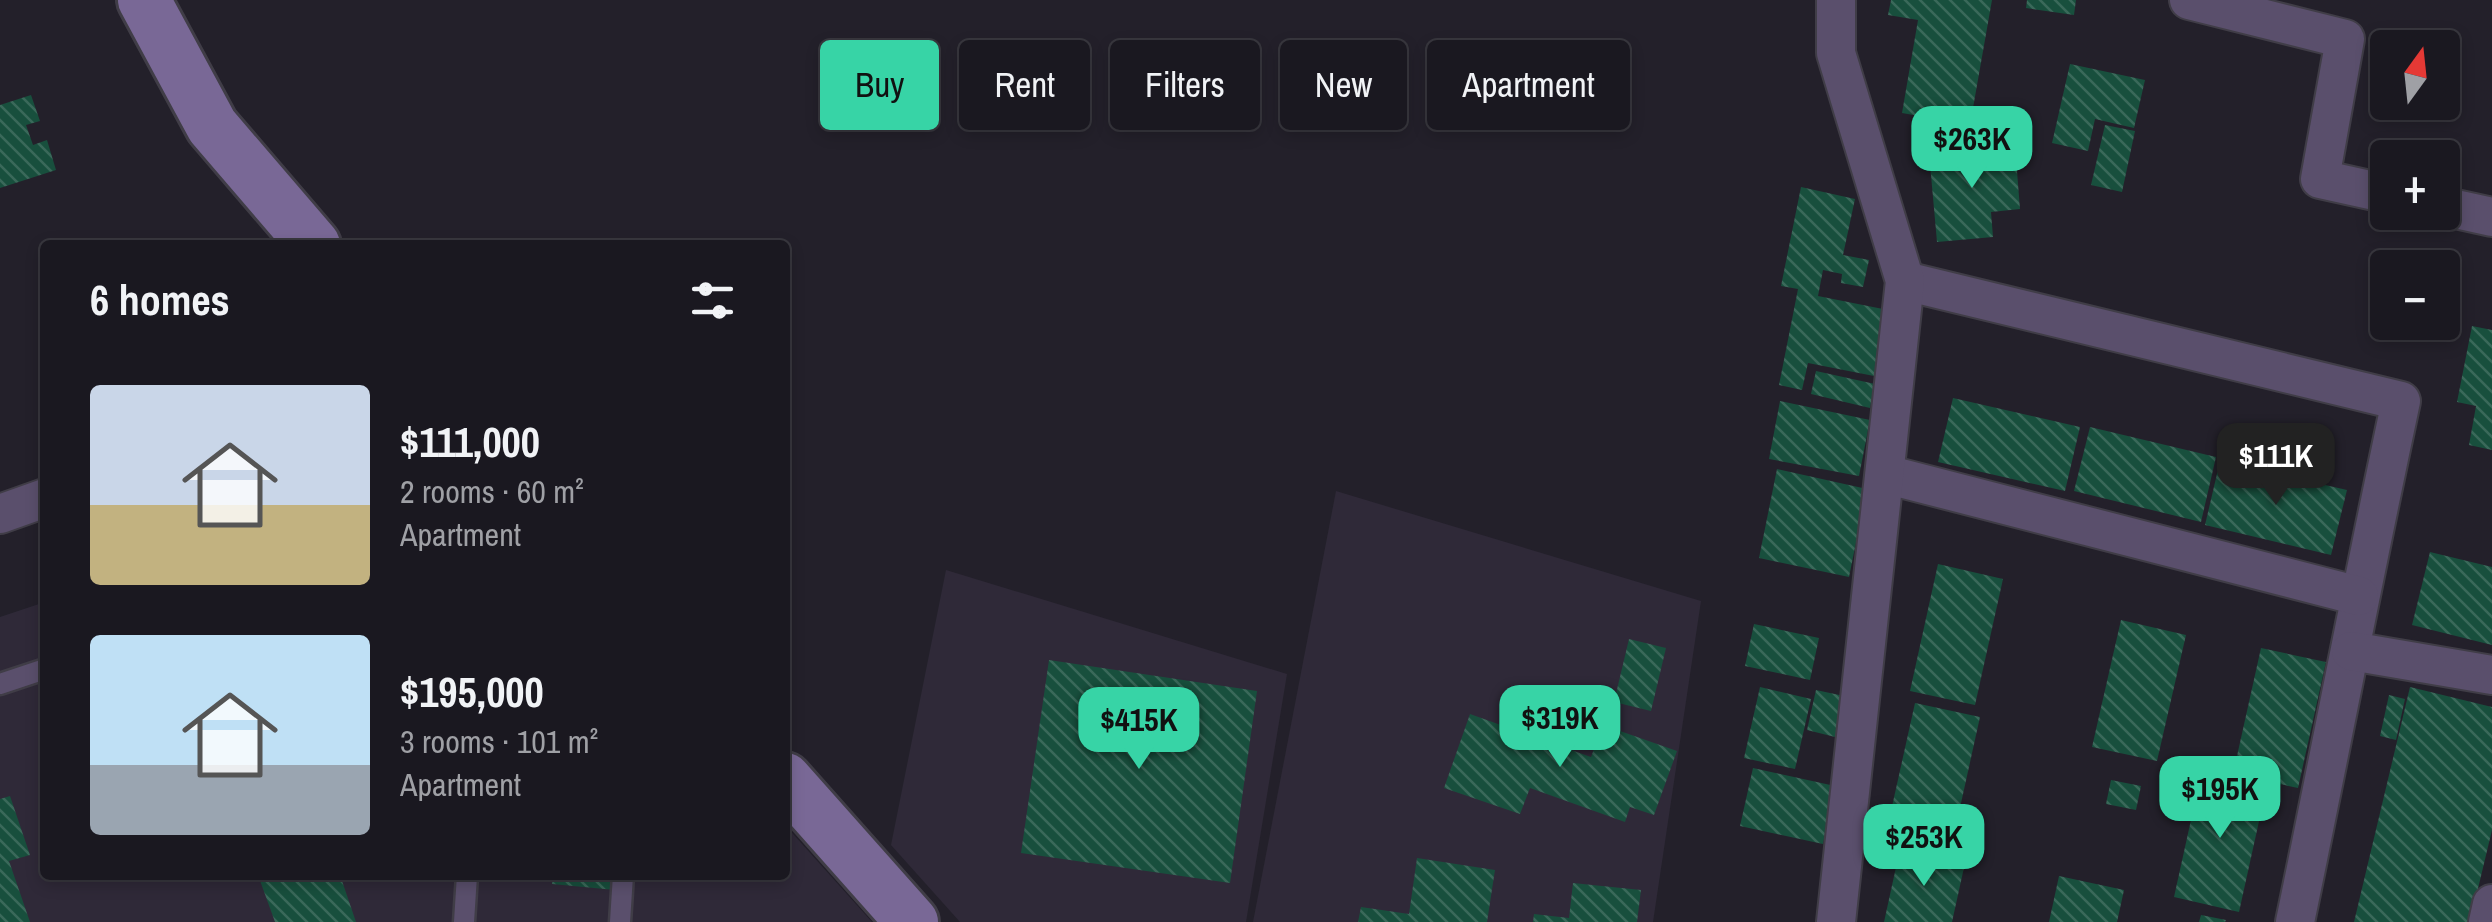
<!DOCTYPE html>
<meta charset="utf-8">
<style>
body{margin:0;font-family:"Archivo Narrow",sans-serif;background:#27252d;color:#f1f3f6;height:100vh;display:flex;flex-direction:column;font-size:38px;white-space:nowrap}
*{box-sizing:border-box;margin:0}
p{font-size:32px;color:#9fa0a5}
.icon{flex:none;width:55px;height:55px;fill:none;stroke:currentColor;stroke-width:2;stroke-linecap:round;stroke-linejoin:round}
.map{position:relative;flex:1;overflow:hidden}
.details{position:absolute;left:40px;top:240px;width:750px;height:640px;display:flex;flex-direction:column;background:#1a1820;border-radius:10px;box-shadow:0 5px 15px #0003,0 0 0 2px #38373e}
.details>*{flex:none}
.top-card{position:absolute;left:820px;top:40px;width:950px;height:90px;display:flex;gap:20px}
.needle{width:65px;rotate:15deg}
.buttons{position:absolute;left:2370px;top:30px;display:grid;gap:20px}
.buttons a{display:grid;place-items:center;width:90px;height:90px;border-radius:10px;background:#1a1820;box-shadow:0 5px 15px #0003,0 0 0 2px #38373e;font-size:50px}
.price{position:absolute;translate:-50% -85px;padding:0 22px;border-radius:20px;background:#37d4a6;color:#111;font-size:32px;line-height:65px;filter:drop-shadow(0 2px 5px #0008)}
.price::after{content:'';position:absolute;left:50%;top:60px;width:30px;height:22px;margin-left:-15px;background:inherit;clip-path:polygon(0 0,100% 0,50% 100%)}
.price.on{background:#222;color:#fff}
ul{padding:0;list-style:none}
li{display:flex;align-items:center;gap:30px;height:250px;padding:0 50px}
li span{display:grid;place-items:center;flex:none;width:280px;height:200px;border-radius:10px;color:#555}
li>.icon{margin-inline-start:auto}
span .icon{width:120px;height:120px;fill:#fffc;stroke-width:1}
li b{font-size:42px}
h2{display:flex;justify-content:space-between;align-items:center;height:120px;padding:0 50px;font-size:42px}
.chip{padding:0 35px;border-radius:10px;background:#1a1820;box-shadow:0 5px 15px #0003,0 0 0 2px #38373e;font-size:35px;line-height:90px}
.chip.on{background:#37d4a6;color:#111}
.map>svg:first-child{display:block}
.built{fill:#2f2938}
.building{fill:url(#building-back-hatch)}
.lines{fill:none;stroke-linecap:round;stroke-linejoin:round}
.lane-casing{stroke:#403d47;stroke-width:25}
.street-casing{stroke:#403d47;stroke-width:42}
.secondary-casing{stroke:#403d47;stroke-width:58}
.lane{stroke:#5a4f6c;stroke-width:20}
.street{stroke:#5a4f6c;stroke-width:38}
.secondary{stroke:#796896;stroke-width:52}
</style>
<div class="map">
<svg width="2492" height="922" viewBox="0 0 2492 922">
<defs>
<pattern id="building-back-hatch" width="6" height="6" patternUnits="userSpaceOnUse" patternTransform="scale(2.5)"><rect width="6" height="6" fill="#184f3d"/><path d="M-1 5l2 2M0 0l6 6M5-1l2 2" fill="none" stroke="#3a695a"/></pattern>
</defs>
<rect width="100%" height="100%" fill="#23202a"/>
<g class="built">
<path d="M1336,491L1701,601L1653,922H1253Z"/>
<path d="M946,570L1287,674L1246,922H960L891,845Z"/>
<path d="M45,602V875H785V825L872,922H0V617Z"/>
</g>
<g class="building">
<path d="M1891,0H1992L1970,125L1902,113L1918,20L1888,15Z"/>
<path d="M2027,0H2076L2074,15L2026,8Z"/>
<path d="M2070,64L2145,80L2134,128L2095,119L2088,151L2052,143Z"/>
<path d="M31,95L40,121L26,125L33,145L47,140L56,170L0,188V105Z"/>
<path d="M2105,125L2135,131L2122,192L2091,185Z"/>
<path d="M2015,146L2020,209L1991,212L1993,237L1937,242L1929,153Z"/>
<path d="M1801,187L1855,199L1843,255L1869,260L1863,287L1841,283L1842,274L1823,270L1818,296L1888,310L1874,376L1808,363L1802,390L1779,385L1798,289L1781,286Z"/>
<path d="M2472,326L2492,330V450L2469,445L2476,406L2457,402Z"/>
<path d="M1816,371L1875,384L1870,408L1811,394Z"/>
<path d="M1953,398L2080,427L2065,491L1938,462Z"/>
<path d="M1780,401L1870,420L1859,476L1769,459Z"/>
<path d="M2090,427L2216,457L2201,522L2074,491Z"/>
<path d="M2220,461L2347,490L2331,555L2205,525Z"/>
<path d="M1777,469L1867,489L1849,577L1759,558Z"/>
<path d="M2430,552L2492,567V645L2412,625Z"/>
<path d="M1938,564L2003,579L1975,705L1910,691Z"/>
<path d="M2121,620L2186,635L2157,761L2092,747Z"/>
<path d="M1754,624L1819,638L1810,680L1745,666Z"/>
<path d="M1629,639L1666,648L1651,711L1614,702Z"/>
<path d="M2261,648L2326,662L2298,788L2233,774Z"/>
<path d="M1049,660L1257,691L1230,883L1021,853Z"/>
<path d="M1760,687L1811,699L1795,769L1744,758Z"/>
<path d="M2410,687L2492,707V830L2470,922H2354Z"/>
<path d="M1816,690L1844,696L1835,737L1807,730Z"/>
<path d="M2389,695L2405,699L2396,740L2380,736Z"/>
<path d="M1915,703L1980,717L1952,844L1887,829Z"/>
<path d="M1470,714L1591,757L1603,725L1677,751L1654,815L1630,807L1625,822L1530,788L1520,814L1444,788Z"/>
<path d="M1753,768L1835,786L1823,844L1740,826Z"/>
<path d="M2202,770L2267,785L2239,912L2174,897Z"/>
<path d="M2111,780L2141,786L2136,810L2106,804Z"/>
<path d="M10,796L30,855L9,861L30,922H0V799Z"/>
<path d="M1900,849L1965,863L1952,922H1884Z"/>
<path d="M1417,858L1495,870L1487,922H1358L1361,907L1409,914Z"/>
<path d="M258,875H340L356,922H275Z"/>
<path d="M553,875H616L615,890L552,884Z"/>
<path d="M2059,876L2124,890L2117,922H2049Z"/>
<path d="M1573,883L1641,890L1637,922H1533L1534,914L1569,918Z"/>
<path d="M2201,915L2226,920L2225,922H2199Z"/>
</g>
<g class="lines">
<g class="lane-casing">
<g id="lane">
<path d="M0,684L45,669"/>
<path d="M464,922L467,875"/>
<path d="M620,922L623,875"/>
</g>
</g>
<g class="street-casing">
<g id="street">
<path d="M2189,0L2345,39L2320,179L2388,194"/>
<path d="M2442,206L2492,217"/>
<path d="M1905,281L2401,401C2364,574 2331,748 2295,922"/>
<path d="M1885,474L2359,596"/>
<path d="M0,514L45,498"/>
<path d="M2351,651L2492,675"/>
<path d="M1836,922L1905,281L1836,53V0"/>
<path d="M2488,922L2492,904"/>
</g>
</g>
<g class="secondary-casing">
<g id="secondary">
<path d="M144,0L212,126L314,245"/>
<path d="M785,779L912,922"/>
</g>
</g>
<use href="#lane" class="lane"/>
<use href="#street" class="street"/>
<use href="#secondary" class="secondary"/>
</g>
</svg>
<div class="buttons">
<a><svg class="needle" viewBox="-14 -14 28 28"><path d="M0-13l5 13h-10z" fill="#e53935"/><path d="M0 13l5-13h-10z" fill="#9fa0a5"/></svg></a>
<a>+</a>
<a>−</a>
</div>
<b class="price" style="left:1972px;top:191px">$263K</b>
<b class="price on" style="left:2276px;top:508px">$111K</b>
<b class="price" style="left:1560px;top:770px">$319K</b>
<b class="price" style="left:1139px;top:772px">$415K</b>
<b class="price" style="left:2220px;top:841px">$195K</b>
<b class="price" style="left:1924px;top:889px">$253K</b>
<div class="top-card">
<a class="chip on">Buy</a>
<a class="chip">Rent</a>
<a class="chip">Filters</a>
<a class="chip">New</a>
<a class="chip">Apartment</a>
</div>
<section class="details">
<h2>6 homes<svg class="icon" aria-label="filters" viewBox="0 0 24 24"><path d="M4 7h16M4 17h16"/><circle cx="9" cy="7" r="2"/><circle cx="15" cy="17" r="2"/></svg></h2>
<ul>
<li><span style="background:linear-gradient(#c9d6e8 60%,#c2b280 0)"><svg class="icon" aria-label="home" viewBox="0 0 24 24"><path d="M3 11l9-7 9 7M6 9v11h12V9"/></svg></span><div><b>$111,000</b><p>2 rooms · 60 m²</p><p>Apartment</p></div></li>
<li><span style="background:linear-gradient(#bfe0f5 65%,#9aa5b1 0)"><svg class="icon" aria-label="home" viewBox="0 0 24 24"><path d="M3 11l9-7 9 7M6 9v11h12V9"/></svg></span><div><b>$195,000</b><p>3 rooms · 101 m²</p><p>Apartment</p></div></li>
</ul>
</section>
</div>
